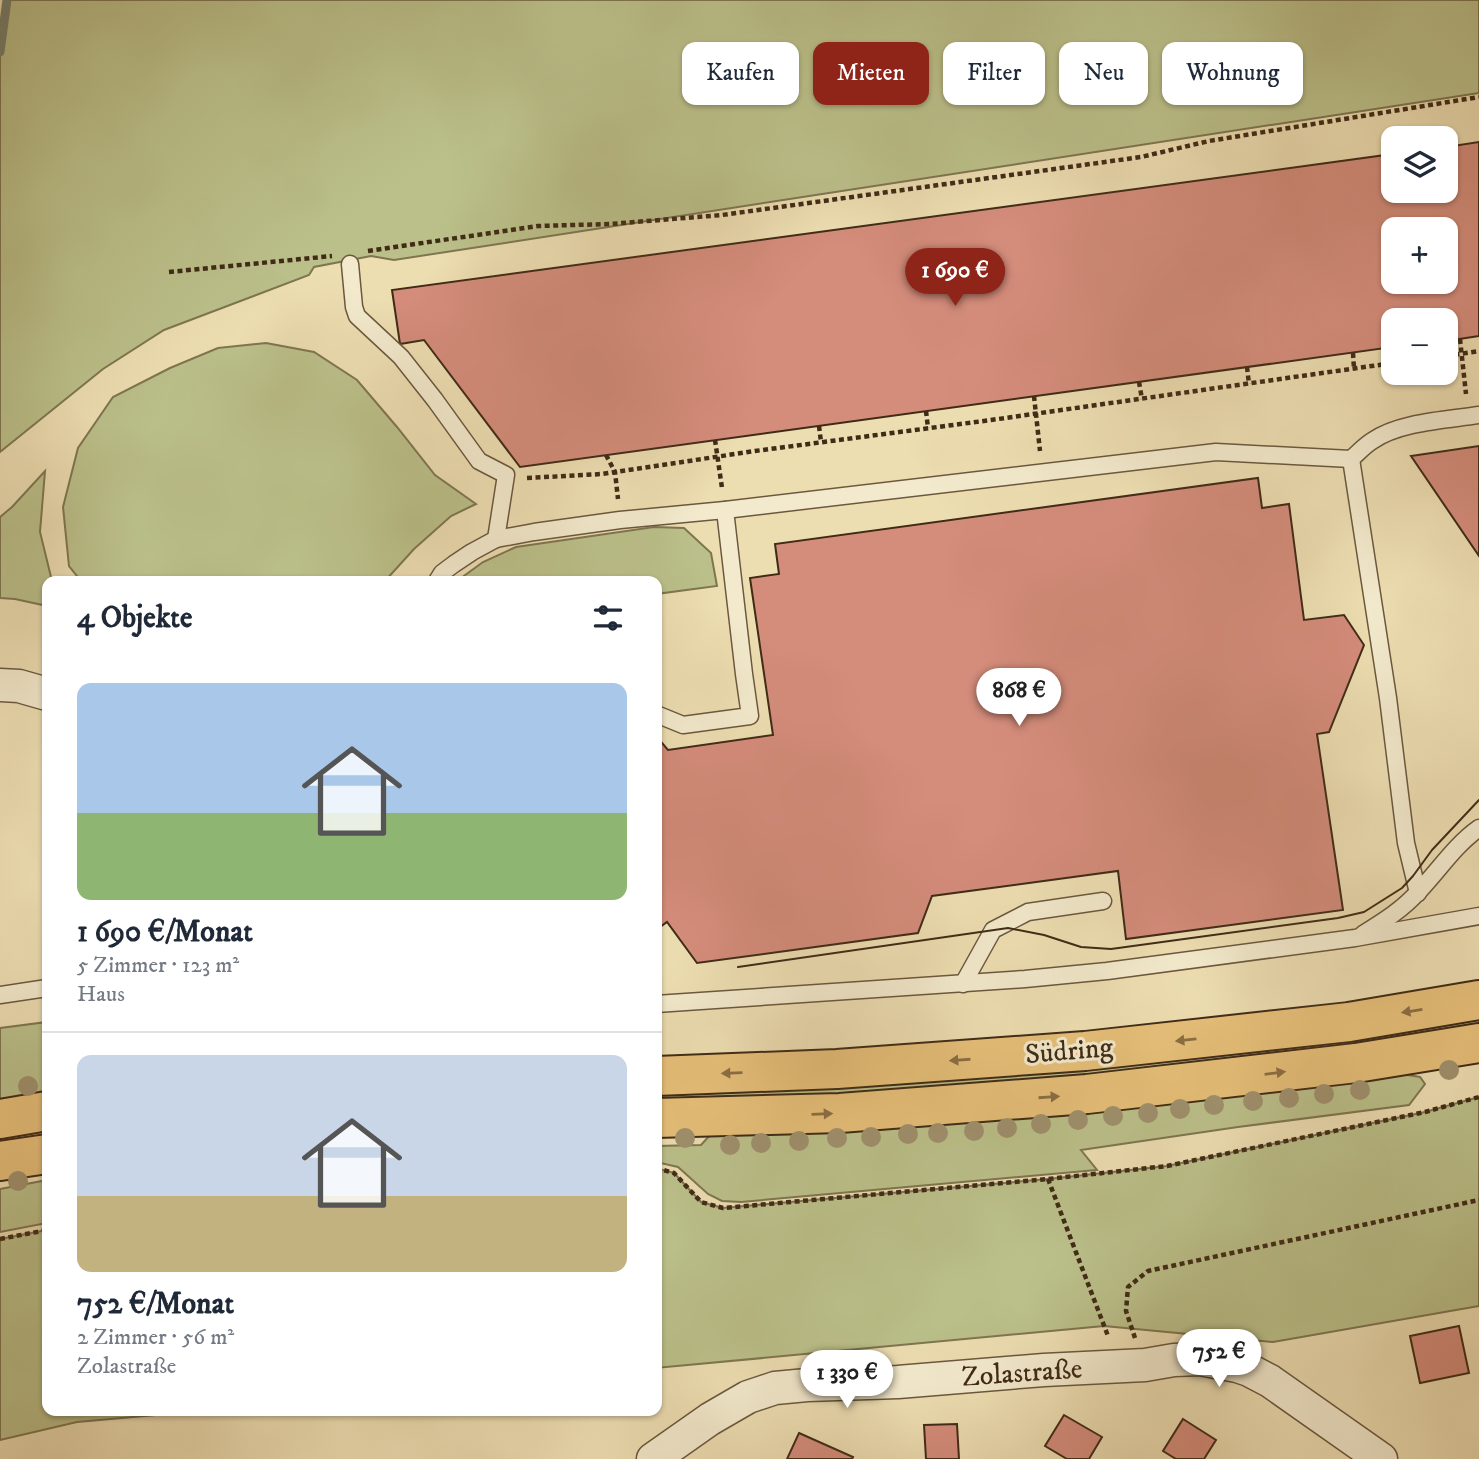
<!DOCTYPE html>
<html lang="de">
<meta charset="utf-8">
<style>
body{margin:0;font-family:"IM FELL DW Pica",serif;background:#f2f2f3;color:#1f2937;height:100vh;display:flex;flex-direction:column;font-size:26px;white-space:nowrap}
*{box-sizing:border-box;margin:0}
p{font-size:23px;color:#747a83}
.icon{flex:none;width:38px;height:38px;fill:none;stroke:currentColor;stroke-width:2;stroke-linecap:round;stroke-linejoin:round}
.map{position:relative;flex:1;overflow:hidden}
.sheet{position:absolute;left:42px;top:576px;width:620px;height:840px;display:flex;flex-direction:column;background:#fff;border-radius:14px;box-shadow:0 2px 5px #0004}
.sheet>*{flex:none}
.top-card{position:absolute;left:682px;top:42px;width:665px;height:63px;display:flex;gap:14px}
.buttons{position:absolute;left:1381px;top:126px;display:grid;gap:14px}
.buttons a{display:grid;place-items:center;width:77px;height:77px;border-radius:14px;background:#fff;box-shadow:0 2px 5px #0004;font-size:35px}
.price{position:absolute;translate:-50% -60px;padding:0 16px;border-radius:24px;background:#fff;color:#222;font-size:23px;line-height:46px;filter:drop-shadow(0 2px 4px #0008)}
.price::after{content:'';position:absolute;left:50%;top:42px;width:21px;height:16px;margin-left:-10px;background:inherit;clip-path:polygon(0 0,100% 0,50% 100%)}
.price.on{background:#8f2418;color:#fff}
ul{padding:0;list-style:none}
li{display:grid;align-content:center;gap:14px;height:371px;padding:0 35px}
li+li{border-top:2px solid #e0e1e3}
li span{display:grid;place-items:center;height:217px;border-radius:14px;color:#555}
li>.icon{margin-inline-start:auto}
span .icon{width:126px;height:126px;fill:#fffc;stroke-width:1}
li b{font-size:30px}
h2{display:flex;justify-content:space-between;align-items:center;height:84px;padding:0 35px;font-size:30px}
.chip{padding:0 24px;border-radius:14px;background:#fff;box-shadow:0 2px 5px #0004;font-size:24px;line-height:63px}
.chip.on{background:#8f2418;color:#fff}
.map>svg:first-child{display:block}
.green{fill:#bbc08a;stroke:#7e7650;stroke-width:2}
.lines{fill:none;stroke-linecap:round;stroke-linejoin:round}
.stream{stroke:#758270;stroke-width:9}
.building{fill:#d48c7b;stroke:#402b17;stroke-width:2;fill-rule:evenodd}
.lane-casing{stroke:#6b583e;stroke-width:19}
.street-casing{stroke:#6b583e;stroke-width:35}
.primary-casing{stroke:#402b17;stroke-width:42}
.path{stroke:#402b17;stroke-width:4.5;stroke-dasharray:5 3.5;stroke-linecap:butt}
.lane{stroke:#f3eacd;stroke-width:16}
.street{stroke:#f3eacd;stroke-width:32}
.primary{stroke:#e6bf79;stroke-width:38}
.tram{stroke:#402b17;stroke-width:2}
.tree{fill:#9f906d}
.oneway{fill:#8b6e43}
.labels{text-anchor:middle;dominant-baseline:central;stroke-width:6;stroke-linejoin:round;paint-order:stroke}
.street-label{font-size:28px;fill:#402b17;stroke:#f3eacd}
</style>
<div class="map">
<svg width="1479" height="1459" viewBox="0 0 1479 1459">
<rect width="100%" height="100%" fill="#eddeb2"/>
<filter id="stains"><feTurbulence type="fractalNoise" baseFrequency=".00286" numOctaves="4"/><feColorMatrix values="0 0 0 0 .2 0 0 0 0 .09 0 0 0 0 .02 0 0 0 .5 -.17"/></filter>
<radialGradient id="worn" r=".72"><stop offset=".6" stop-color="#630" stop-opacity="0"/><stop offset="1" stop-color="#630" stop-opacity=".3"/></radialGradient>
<g class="green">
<path d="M9,0H1479V93L394,260L371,256L314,267L309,275L164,330L103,369L0,452V43Z"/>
<path d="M266,343L314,352L357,380L397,427L435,475L476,504L451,516L414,549L385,581H81L69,566L63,507L78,448L113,397L170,368L218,348Z"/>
<path d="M45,471L40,532L52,581H47V606L15,599L0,598V517L12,507Z"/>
<path d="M654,527L684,528L711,553L717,586L656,594V581H457L483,562L516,547Z"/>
<path d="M1479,1018V1030L1338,1050L902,1094L656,1103V1092Z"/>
<path d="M47,1022V1095L0,1102V1028Z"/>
<path d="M1402,1074L1420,1077L1425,1084L1409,1105L1238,1127L1081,1150L1097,1170L741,1202L722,1201L708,1194L678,1167L656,1162V1146L701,1145L711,1134L1092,1111L1254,1094Z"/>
<path d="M1479,1097V1306L1273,1342L1104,1326L656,1368V1168L674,1173L701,1202L723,1208L1048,1179L1167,1166L1425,1112Z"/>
<path d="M47,1180V1223L0,1232V1189Z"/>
<path d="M47,1230V1410L201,1411L77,1422L0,1440V1239Z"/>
</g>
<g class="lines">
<path class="stream" d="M0,52L7,0"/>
</g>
<g class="building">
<path d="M1479,142V336L1446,341V320H1393V347L520,467L424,340L400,344L392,290L1393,154V191H1446V147ZM1393,229H1446V282H1393Z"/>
<path d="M1479,446V556L1411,456Z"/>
<path d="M1258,478L1262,508L1289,504L1304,620L1344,615L1364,645L1329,732L1317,734L1343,910L1126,939L1118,871L932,896L918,933L697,963L667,922L656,930V736L668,750L773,735L750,578L779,574L775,544Z"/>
<path d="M1459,1326L1469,1373L1420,1383L1410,1336Z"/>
<path d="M1064,1415L1102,1437L1089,1459H1067L1045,1446Z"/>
<path d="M1183,1419L1216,1440L1204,1459H1176L1163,1451Z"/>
<path d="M957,1424L959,1459H926L924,1425Z"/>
<path d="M799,1433L853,1457L852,1459H787Z"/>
</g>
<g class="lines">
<g class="lane-casing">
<g id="lane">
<path d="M350,264L354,307L357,316L401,357L435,400L479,461L506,475L496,539"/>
<path d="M1351,459L1388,698L1406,843L1418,893"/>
<path d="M437,581L442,573L454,564L472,552L496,539L534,532L620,520L725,510L1216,452L1351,459C1358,453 1364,446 1372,441C1399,422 1446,420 1479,415"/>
<path d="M656,714L683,725L750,716L744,674L725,510"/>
<path d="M1363,934C1384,921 1403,909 1419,891C1439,870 1455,845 1479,828"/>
<path d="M963,984L993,930L1028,912L1103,901"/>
<path d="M0,995L47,988"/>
<path d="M656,1004L1025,979L1107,971L1355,938L1479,916"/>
</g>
</g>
<g class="street-casing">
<g id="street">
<path d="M0,685L19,686L47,694"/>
<path d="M653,1459L710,1419L748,1397L775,1388L807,1385L898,1382L1044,1370L1145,1365L1174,1360L1200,1359L1237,1366L1249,1370L1270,1381L1381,1459"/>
</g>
</g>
<g class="primary-casing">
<g id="primary">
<path d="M656,1076L837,1069L1085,1051L1349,1022L1479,1000"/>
<path d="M656,1118L840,1113L1087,1094L1356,1063L1479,1043"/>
<path d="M0,1119L47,1111"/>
<path d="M0,1161L47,1154"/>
</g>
</g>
<g class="path">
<path d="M368,251L538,226L610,224L722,215L1141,157L1209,141L1479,97"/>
<path d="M169,272L332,256"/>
<path d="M1460,339L1466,394"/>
<path d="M1353,353L1354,369"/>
<path d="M1446,356L1479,351"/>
<path d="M1247,367L1249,384"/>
<path d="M1139,382L1142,399"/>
<path d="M1034,396L1040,451"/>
<path d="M926,411L928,428"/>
<path d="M819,426L821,442"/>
<path d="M715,440L722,488"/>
<path d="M606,455L615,472L618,499"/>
<path d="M527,478L602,474L755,451L991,420L1393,363"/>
<path d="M656,1168L674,1173L701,1202L723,1208L1048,1179L1167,1166L1425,1112L1479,1097"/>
<path d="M1048,1179L1108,1336"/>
<path d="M0,1239L47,1230"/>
<path d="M1135,1338L1126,1311L1128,1287L1148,1271L1479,1200"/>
</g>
<use href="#lane" class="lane"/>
<use href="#street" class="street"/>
<use href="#primary" class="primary"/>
<path class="tram" d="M738,967L1008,928L1044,935L1081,947L1111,949L1338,918L1364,912L1402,888L1413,876L1432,850L1479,800"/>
</g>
<g class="tree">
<circle cx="1449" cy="1070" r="10"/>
<circle cx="28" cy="1086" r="10"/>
<circle cx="1360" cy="1090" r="10"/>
<circle cx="1324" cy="1094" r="10"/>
<circle cx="1289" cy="1098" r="10"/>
<circle cx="1253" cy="1101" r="10"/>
<circle cx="1214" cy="1105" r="10"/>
<circle cx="1180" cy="1109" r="10"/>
<circle cx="1148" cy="1113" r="10"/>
<circle cx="1113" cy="1116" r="10"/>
<circle cx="1078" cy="1120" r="10"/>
<circle cx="1041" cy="1124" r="10"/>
<circle cx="1007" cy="1128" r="10"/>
<circle cx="974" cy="1131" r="10"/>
<circle cx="938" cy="1133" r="10"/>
<circle cx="908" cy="1134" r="10"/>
<circle cx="871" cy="1137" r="10"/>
<circle cx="685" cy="1138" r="10"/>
<circle cx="837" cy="1138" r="10"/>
<circle cx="799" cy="1141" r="10"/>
<circle cx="761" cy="1143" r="10"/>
<circle cx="730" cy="1145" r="10"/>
<circle cx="18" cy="1181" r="10"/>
</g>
<defs><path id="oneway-solid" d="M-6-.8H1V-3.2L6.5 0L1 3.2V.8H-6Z" transform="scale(1.75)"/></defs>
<g class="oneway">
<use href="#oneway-solid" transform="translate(1412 1011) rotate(171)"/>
<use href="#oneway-solid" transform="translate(1186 1040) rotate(174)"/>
<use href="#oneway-solid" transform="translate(960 1060) rotate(176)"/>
<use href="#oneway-solid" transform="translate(732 1073) rotate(178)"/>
<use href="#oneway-solid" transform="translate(1275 1073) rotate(-7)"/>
<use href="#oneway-solid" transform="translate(1049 1097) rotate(-4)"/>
<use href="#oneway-solid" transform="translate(822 1114) rotate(-2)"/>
</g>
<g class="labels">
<g class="street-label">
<text transform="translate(1069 1051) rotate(-5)">Südring</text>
<text transform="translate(1022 1373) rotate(-4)">Zolastraße</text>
</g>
</g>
<rect width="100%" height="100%" filter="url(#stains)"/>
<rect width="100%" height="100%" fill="url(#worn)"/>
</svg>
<div class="buttons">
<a><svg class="icon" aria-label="layers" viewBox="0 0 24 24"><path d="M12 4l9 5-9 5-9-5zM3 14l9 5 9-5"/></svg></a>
<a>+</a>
<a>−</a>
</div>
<b class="price on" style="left:955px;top:308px">1 690 €</b>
<b class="price" style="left:1019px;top:728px">868 €</b>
<b class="price" style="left:1219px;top:1389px">752 €</b>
<b class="price" style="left:847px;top:1410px">1 330 €</b>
<div class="top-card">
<a class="chip">Kaufen</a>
<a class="chip on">Mieten</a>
<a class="chip">Filter</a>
<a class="chip">Neu</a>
<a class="chip">Wohnung</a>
</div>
<section class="sheet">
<h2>4 Objekte<svg class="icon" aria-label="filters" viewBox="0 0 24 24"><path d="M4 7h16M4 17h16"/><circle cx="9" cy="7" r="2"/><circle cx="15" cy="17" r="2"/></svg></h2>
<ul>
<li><span style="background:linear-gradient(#a9c7e8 60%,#8fb573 0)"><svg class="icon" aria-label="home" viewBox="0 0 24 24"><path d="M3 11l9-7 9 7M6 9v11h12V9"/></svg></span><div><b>1 690 €/Monat</b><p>5 Zimmer · 123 m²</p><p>Haus</p></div></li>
<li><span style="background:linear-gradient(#c9d6e8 65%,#c2b280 0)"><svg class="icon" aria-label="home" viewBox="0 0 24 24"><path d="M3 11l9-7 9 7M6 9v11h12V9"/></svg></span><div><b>752 €/Monat</b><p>2 Zimmer · 56 m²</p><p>Zolastraße</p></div></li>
</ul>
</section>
</div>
